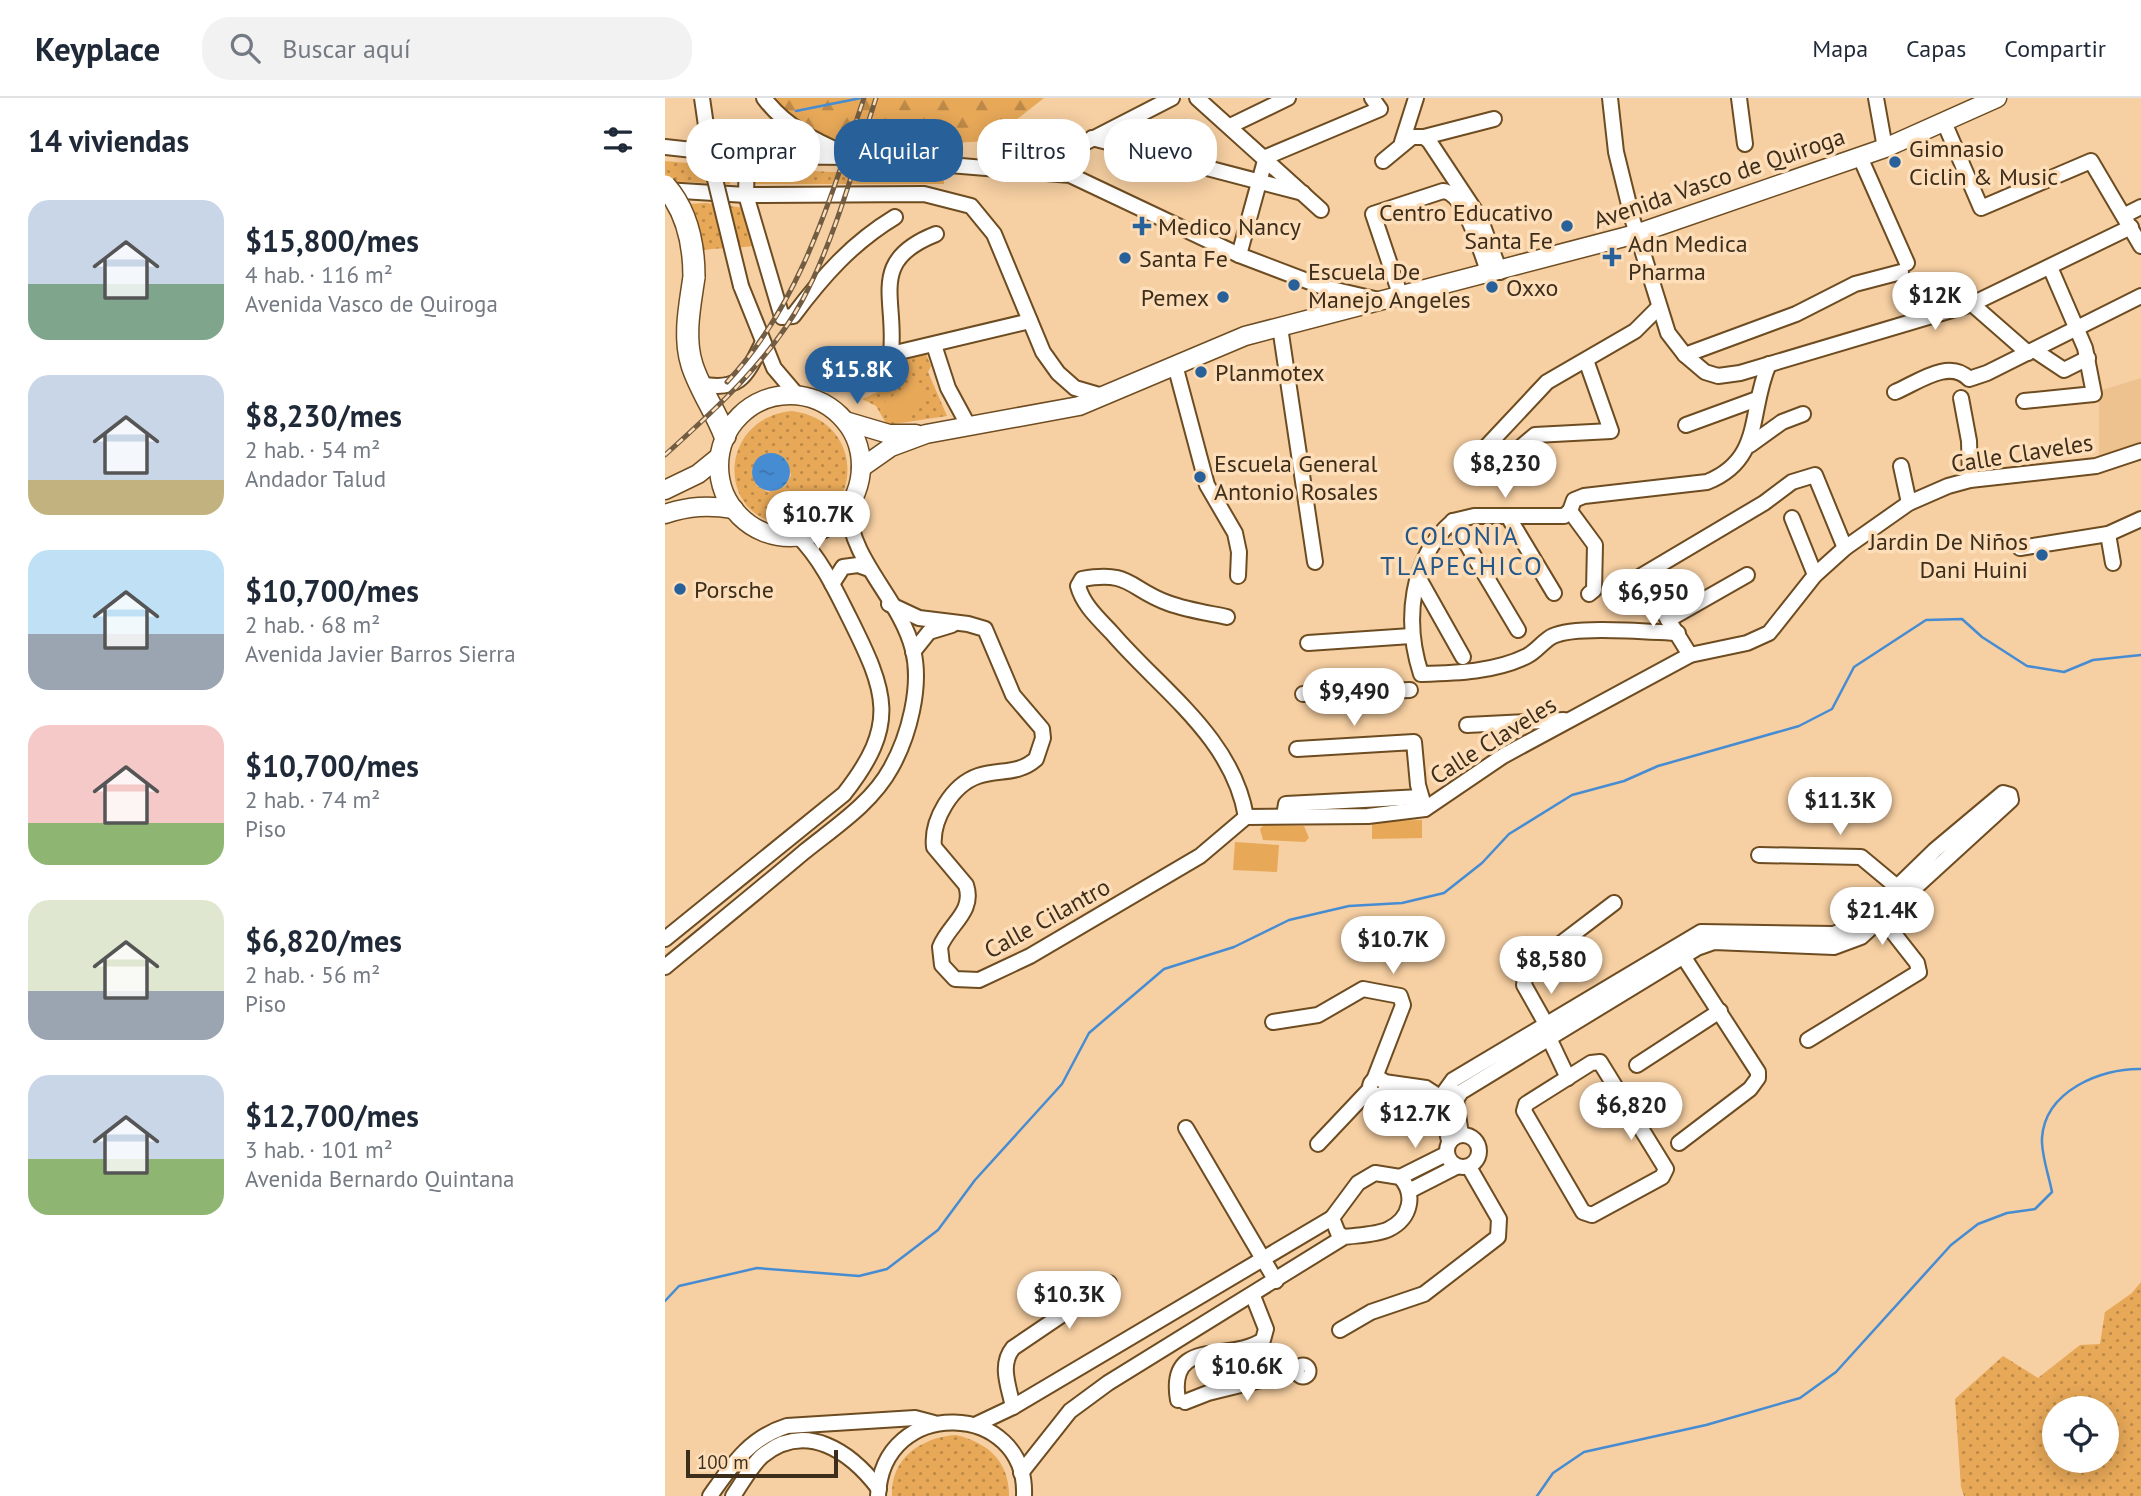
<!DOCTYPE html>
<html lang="es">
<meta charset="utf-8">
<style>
body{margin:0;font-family:"PT Sans",sans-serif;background:#f2f2f3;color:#1f2937;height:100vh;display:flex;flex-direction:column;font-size:26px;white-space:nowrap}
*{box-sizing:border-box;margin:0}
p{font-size:23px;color:#747a83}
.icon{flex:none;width:38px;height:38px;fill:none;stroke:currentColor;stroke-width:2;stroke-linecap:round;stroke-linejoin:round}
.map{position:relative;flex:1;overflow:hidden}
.panel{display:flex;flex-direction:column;background:#fff;width:665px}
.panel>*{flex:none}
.hud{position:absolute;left:21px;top:21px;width:665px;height:63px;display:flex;gap:14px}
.tools{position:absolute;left:1377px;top:1298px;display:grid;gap:14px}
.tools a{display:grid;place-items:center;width:77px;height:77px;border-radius:50%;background:#fff;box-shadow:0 4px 18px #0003;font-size:35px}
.scale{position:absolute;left:21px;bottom:18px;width:152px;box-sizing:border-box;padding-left:7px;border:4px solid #3d2e1c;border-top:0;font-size:19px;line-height:24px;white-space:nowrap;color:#3d2e1c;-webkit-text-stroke:5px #fddeb9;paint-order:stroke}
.price{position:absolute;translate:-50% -60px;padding:0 16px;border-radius:24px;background:#fff;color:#222;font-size:23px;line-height:46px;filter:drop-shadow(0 2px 4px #0008)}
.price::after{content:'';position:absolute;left:50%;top:42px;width:21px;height:16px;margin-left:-10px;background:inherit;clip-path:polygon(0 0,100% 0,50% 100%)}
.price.on{background:#286199;color:#fff}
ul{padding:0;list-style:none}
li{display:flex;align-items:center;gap:21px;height:175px;padding:0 28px}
li span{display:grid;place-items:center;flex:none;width:196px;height:140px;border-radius:21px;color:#555}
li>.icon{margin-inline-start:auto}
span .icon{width:84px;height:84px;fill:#fffc;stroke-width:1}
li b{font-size:30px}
h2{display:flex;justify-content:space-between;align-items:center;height:84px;padding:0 28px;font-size:30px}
.tag{padding:0 24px;border-radius:28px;background:#fff;box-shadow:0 4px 18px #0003;font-size:24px;line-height:63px}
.tag.on{background:#286199;color:#fff}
header{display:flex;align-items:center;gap:42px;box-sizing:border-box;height:98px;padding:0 35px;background:#fff;border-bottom:2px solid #e0e1e3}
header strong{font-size:33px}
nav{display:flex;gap:38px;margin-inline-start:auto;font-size:24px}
.search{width:490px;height:63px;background:#f2f2f3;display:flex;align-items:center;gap:18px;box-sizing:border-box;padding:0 24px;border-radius:28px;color:#747a83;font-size:26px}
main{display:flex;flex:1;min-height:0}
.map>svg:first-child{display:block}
.built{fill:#eec28e}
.grass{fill:url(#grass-dots);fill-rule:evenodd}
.forest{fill:url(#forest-firs)}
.pitch{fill:#e7a858}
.water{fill:url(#water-ripples)}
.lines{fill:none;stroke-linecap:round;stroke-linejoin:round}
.stream{stroke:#468cd3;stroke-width:2.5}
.minor-casing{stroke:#6d4c21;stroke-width:18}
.major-casing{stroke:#6d4c21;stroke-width:21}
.highway-casing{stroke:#6d4c21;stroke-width:24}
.minor{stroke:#fff;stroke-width:14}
.major{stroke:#fff;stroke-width:18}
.highway{stroke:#fff;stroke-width:21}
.rail-casing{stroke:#725c42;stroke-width:5}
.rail{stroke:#fddeb9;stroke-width:2.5;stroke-dasharray:8;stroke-linecap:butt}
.minor-bridge-casing{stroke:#6d4c21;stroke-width:18;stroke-linecap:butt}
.highway-bridge-casing{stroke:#6d4c21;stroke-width:24;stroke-linecap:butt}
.minor-bridge{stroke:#fff;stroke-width:14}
.highway-bridge{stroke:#fff;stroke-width:21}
.poi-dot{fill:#286199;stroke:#fddeb9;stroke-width:2.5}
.labels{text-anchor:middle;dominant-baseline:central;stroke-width:7;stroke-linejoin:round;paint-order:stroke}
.poi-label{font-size:24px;fill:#3d2e1c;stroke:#fddeb9;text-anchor:start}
.street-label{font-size:24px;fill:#3d2e1c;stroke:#fddeb9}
.neighbourhood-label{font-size:26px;letter-spacing:2px;fill:#235789;stroke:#fddeb9}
</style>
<header>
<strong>Keyplace</strong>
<div class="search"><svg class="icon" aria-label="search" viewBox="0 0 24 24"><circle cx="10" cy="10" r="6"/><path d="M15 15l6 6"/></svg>Buscar aquí</div>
<nav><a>Mapa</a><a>Capas</a><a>Compartir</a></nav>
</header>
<main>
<section class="panel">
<h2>14 viviendas<svg class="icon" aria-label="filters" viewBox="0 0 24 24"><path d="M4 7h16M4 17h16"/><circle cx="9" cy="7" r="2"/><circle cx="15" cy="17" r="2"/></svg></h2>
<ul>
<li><span style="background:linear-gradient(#c9d6e8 60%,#7fa58c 0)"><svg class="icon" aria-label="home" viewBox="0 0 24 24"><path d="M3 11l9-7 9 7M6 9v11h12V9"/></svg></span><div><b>$15,800/mes</b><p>4 hab. · 116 m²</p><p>Avenida Vasco de Quiroga</p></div></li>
<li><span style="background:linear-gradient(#c9d6e8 75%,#c2b280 0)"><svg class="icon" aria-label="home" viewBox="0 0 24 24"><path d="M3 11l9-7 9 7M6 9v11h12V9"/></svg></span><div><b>$8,230/mes</b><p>2 hab. · 54 m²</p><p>Andador Talud</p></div></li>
<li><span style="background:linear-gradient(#bfe0f5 60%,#9aa5b1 0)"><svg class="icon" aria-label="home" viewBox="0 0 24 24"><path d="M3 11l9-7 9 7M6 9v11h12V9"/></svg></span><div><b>$10,700/mes</b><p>2 hab. · 68 m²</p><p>Avenida Javier Barros Sierra</p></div></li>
<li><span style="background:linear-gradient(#f6c9c9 70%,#8fb573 0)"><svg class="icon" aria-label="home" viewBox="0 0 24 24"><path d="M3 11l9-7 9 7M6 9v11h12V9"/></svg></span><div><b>$10,700/mes</b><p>2 hab. · 74 m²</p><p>Piso</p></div></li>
<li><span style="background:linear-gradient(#dfe7d0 65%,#9aa5b1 0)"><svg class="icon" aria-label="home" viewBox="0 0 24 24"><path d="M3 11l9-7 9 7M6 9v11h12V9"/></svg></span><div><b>$6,820/mes</b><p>2 hab. · 56 m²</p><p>Piso</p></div></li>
<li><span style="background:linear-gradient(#c9d6e8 60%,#8fb573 0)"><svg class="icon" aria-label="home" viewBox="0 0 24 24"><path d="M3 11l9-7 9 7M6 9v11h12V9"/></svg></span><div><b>$12,700/mes</b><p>3 hab. · 101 m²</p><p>Avenida Bernardo Quintana</p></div></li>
</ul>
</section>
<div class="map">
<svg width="1476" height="1398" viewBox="0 0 1476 1398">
<defs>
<pattern id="grass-dots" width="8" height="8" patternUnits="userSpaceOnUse" patternTransform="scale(1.75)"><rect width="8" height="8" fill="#e7a858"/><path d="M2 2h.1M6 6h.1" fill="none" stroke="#bc8948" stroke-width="1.8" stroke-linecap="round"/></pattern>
<pattern id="forest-firs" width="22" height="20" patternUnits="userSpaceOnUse" patternTransform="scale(1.75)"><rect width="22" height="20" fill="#e7a858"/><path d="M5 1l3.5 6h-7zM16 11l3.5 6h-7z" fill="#bc8948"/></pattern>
<pattern id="water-ripples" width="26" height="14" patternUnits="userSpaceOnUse" patternTransform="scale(1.75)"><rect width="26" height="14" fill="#468cd3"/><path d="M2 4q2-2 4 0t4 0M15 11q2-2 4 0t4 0" fill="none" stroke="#3c73aa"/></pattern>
</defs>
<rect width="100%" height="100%" fill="#f6cfa2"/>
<path class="built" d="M1476,280V348L1434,364V293Z"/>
<g class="grass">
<path d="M0,63L67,69L65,86L0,83Z"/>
<path d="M94,70L279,80V86H87L89,74Z"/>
<path d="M41,105L80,110L92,147C71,152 52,148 31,154L4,107Z"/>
<path d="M261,256L266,268L263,274L282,318L222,327L211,308L197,301L217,292L233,274L231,264Z"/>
<path d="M127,313C206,323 197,431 123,427C50,422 52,320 127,313ZM106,355L121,361L126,377L120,388L103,394L92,388L87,371L101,356Z"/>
<path d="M1476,1184V1398H1299L1296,1389L1290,1301L1338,1258L1373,1280L1415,1247L1435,1246L1440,1214L1467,1195ZM1390,1311H1442V1363H1390Z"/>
<path d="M291,1337C323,1345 344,1363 344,1398H227C225,1360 257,1339 291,1337Z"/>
</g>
<path class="forest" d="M107,0H379L324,43L287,45L257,57L181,49L154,40L112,8Z"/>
<g class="pitch">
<path d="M251,280L265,299L230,325L216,307Z"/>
<path d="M757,722V740L707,741V723Z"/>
<path d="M599,727L639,728L644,740L640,744L598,742L595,731Z"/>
<path d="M570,744L614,747L612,774L568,772Z"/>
</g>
<circle class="water" cx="106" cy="374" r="19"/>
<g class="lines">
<g class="stream">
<path d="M131,13L196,0"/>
<path d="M0,1203L14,1188L92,1170L194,1178L222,1171L273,1132L310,1082L397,986L424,935L499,871L569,849L624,822L684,808L737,805L779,795L817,765L844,736L907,697L959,683L993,668L1134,628L1167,611L1189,569L1261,522L1297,521L1317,539L1362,568L1399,574L1428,562L1476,557"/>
<path d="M872,1398L888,1375L919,1354L1041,1327L1135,1300L1171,1274L1286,1147L1313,1126L1342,1115L1370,1111L1387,1094C1384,1078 1376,1056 1377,1040C1380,993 1436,970 1476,971"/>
</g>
<g class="minor-casing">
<g id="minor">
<path d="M99,0C120,28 150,43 181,56"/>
<path d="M532,0L656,112"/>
<path d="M945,0L951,54L968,123L1003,235L1020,257L1040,274L1053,278L1075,275L1307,206L1466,129"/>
<path d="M1074,0L1080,46"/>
<path d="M1211,0L1220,50"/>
<path d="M1279,24L1316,110L1426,63L1476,148"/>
<path d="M565,28L623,0"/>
<path d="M759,39L829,21"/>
<path d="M427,40L638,95"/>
<path d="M737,44L751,0"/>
<path d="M0,49L82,58L189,59L405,77L574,157L658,189L714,202"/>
<path d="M82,58L81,97L117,219L128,218C158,178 187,145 230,119"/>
<path d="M1195,59L1242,165"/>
<path d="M718,63L747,39H759L764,43L815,120L835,174"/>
<path d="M365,73L507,0"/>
<path d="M0,92L81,97L259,96L306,108L329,136L378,254L393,275L410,290L434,297"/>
<path d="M1460,117L1476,109"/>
<path d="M574,157L601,59L715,11L707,0"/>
<path d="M76,188L109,270L132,297"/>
<path d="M735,196L708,116L778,93C800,94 817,158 824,176"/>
<path d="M1307,206L1363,255"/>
<path d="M615,229L650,464"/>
<path d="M269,247L283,290L303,327"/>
<path d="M1369,252L1399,272L1423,260"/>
<path d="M226,256L365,223"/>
<path d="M1020,257L1131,216L1190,186L1236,174"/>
<path d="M510,267L542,387L570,435L574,454L573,478"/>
<path d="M154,272L207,284L217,281C220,273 225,263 226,255C232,200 202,163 271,136"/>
<path d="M35,286C75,294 81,278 97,246"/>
<path d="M1230,294C1252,285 1284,260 1304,281L1322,275L1476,198"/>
<path d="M1296,300L1304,343L1305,382"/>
<path d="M1359,303L1429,296L1420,250L1385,169"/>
<path d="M1021,327L1092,301"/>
<path d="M1085,347L1117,324L1138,316"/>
<path d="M822,348L882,284L970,233L994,209"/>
<path d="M850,354L870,337L946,333L921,262"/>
<path d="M1236,368L1244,405"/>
<path d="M905,413L909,402L919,398L1042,384C1099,361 1083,313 1104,266"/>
<path d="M905,413L930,447L929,492L924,496"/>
<path d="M844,420L889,495"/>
<path d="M1127,420L1150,477"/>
<path d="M788,423C745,460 739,524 756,576C791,575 830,574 862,558C872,553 879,542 888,538C910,527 986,534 1013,535"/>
<path d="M788,423L853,532"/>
<path d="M788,423L809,418H899L905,413"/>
<path d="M1443,436L1448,465"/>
<path d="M1355,450L1443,436L1476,421"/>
<path d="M753,479L798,559"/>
<path d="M167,486L178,469L193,467L204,471"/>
<path d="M224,506L254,520L303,526L320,531L348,597L377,631L378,640L371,661C353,677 334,671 313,678C287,687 266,722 269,749L301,787C310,814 284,826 275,849L277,867L290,881L314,882L365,858L535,758L581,719"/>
<path d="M562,519C543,515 522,512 503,505C464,491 466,472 417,481L413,488C418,507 434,521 447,535C496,592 568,640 581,719"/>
<path d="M1003,522L1082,477"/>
<path d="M643,545L746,538"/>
<path d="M248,554L264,534L287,527"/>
<path d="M1025,557L976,478L1099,405L1127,384L1150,377L1180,450"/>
<path d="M638,596L745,592"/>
<path d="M802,627L899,622"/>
<path d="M632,651L749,644L753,687L760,711"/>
<path d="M619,718L621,706L756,699"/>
<path d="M581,719L703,718L760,711L838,658L1025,557L1082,545L1104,535L1150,477L1180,450L1244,405L1283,388L1305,382L1431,368L1476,353"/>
<path d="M1094,757L1196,759L1232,789"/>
<path d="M0,841L179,696C234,626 222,595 184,519C170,491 156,461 133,438"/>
<path d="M1012,855L1018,858L1093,974V980L1085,991L1014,1045"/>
<path d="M0,869C46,831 93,793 139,754C170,729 207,705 226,670C244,638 257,588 248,552C235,500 186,464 183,409"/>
<path d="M608,924L653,917L698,891L735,898L738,907L709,982"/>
<path d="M1143,942L1254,874L1252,865L1212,814"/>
<path d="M935,964L1001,1071L997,1079L927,1117L918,1114L859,1013L861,1006L926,965Z"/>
<path d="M972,967L1055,913"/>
<path d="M903,980L884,940L881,926L859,887L861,872L949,805"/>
<circle cx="713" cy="989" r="8"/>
<path d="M719,984L761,990L781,1003"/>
<path d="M521,1030L611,1183"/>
<circle cx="798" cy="1053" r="16"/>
<path d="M784,1043L775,1000L788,982L1036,834L1169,836L1196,824L1270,752L1338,695L1345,697L1346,702L1196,839L1169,849L1049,844L1032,850L796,994L791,1002L796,1037"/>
<path d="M653,1046L705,991"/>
<path d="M735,1079L781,1056"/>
<path d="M744,1093L791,1069"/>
<path d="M675,1232L706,1214L759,1196L833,1139L834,1121L804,1069"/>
<circle cx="638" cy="1273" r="5.5"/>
<path d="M513,1302C502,1238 565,1265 598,1242L601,1231L588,1198"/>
<path d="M520,1304L543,1295L632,1273"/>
<path d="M348,1309C344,1289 334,1267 348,1250L444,1185"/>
<path d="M310,1327L348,1309L667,1120"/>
<path d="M356,1375L405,1313L443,1285L679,1139C693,1137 712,1137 724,1131C746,1120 751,1096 735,1079L710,1075L693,1085L667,1120L673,1135L679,1139"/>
<path d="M45,1398C67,1367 84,1340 122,1328L250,1320L269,1325"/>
<path d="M68,1398C77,1385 86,1368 97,1358C141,1322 186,1354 214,1391"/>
<path d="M213,1398C217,1297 363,1303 359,1398"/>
</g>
</g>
<g class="major-casing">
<g id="major">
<circle cx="125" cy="368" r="71"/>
<path d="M180,323L224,336H251"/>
<path d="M196,370L226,349L261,336L414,308L580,238L971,136L1220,50L1332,0"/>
<path d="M0,392L33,376L54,359"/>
<path d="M0,416C24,408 43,407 69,411"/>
</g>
</g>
<g class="highway-casing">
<path id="highway" d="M29,179C25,207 18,239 27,267C35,292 51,314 60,338"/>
</g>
<use href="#minor" class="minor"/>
<use href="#major" class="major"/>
<use href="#highway" class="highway"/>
<g class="rail-casing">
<g id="rail">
<path d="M62,284C136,205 165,101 199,0"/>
<path d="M0,357C51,311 105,262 138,201C170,141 190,65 211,0"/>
</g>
</g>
<use href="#rail" class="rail"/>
<g class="minor-bridge-casing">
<path id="minor-bridge" d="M37,0L47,69L76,188"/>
</g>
<g class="highway-bridge-casing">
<path id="highway-bridge" d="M0,88C22,113 29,147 29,179"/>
</g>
<use href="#minor-bridge" class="minor-bridge"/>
<use href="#highway-bridge" class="highway-bridge"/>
</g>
<g class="poi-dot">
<circle cx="1230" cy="64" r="7"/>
<path d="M473.5 117.5h7v7h7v7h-7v7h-7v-7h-7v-7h7z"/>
<circle cx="902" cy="128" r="7"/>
<path d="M943.5 148.5h7v7h7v7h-7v7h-7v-7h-7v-7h7z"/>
<circle cx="460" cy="160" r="7"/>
<circle cx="629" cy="187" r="7"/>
<circle cx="827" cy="189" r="7"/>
<circle cx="558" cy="199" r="7"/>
<circle cx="536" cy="274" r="7"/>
<circle cx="535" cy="379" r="7"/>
<circle cx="1377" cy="457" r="7"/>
<circle cx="15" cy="491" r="7"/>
</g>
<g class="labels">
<g class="poi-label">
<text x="1244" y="50">Gimnasio<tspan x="1244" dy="28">Ciclin &amp; Music</tspan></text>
<text x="888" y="114" text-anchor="end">Centro Educativo<tspan x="888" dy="28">Santa Fe</tspan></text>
<text x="493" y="128">Medico Nancy</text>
<text x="963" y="145">Adn Medica<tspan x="963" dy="28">Pharma</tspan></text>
<text x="474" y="160">Santa Fe</text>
<text x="643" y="173">Escuela De<tspan x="643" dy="28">Manejo Angeles</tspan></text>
<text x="841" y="189">Oxxo</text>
<text x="544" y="199" text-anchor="end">Pemex</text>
<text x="550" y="274">Planmotex</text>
<text x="549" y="365">Escuela General<tspan x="549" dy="28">Antonio Rosales</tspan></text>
<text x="1363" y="443" text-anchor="end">Jardin De Niños<tspan x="1363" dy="28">Dani Huini</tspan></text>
<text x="29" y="491">Porsche</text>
</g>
<g class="street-label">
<text transform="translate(1054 80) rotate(-19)">Avenida Vasco de Quiroga</text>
<text transform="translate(1357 355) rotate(-9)">Calle Claveles</text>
<text transform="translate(828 642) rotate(-32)">Calle Claveles</text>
<text transform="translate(382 820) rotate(-29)">Calle Cilantro</text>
</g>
<g class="neighbourhood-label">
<text x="797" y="437">COLONIA<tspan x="797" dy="30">TLAPECHICO</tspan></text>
</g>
</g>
</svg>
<div class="tools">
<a><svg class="icon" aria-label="locate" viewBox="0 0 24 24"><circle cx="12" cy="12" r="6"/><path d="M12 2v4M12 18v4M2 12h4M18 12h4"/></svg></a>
</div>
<div class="scale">100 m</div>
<b class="price" style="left:1270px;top:234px">$12K</b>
<b class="price on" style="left:192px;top:308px">$15.8K</b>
<b class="price" style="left:840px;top:402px">$8,230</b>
<b class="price" style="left:153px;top:453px">$10.7K</b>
<b class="price" style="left:988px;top:531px">$6,950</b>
<b class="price" style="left:689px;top:630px">$9,490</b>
<b class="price" style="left:1175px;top:739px">$11.3K</b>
<b class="price" style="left:1217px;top:849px">$21.4K</b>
<b class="price" style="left:728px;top:878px">$10.7K</b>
<b class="price" style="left:886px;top:898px">$8,580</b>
<b class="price" style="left:966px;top:1044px">$6,820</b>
<b class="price" style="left:750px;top:1052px">$12.7K</b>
<b class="price" style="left:404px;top:1233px">$10.3K</b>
<b class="price" style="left:582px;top:1305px">$10.6K</b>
<div class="hud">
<a class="tag">Comprar</a>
<a class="tag on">Alquilar</a>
<a class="tag">Filtros</a>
<a class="tag">Nuevo</a>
</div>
</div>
</main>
